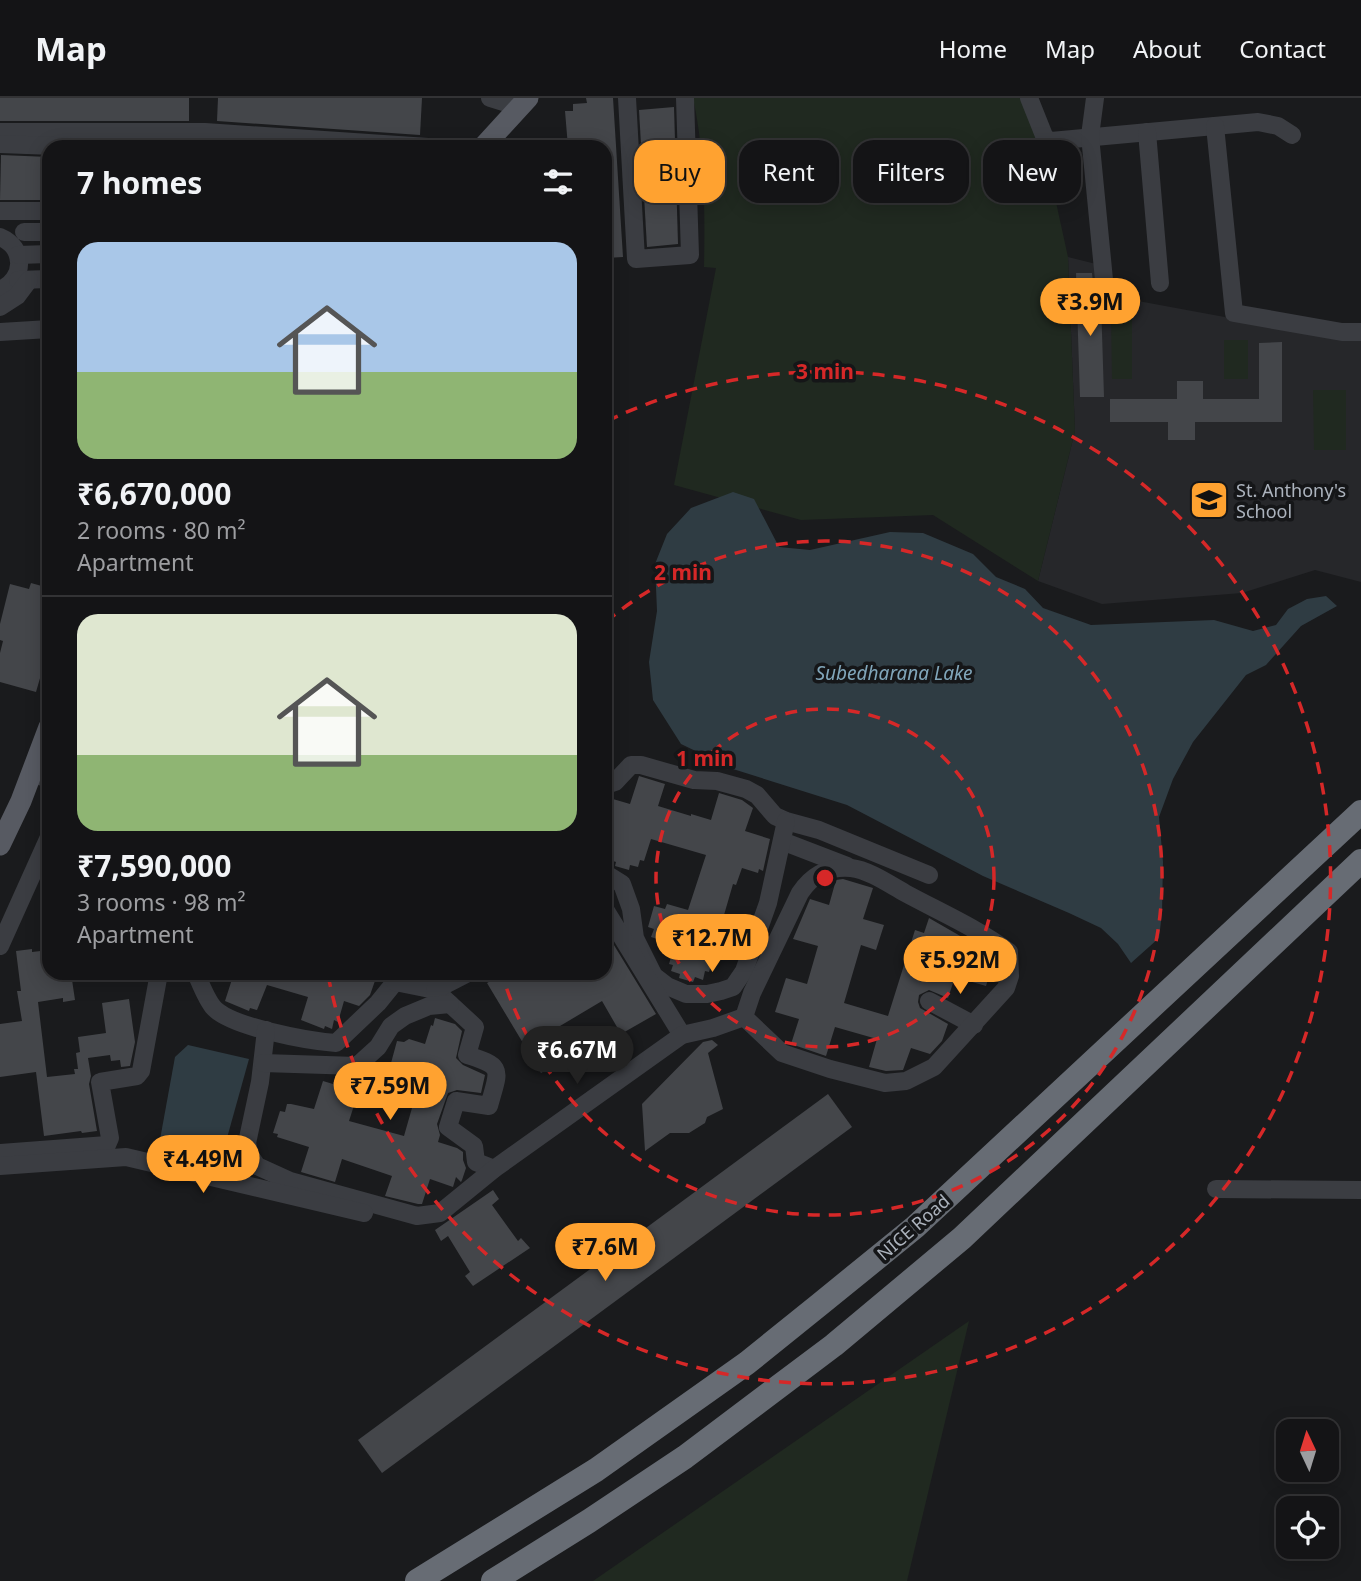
<!DOCTYPE html>
<meta charset="utf-8">
<style>
body{margin:0;font-family:"Noto Sans",sans-serif;background:#212123;color:#f1f3f6;height:100vh;display:flex;flex-direction:column;font-size:26px;white-space:nowrap}
*{box-sizing:border-box;margin:0}
p{font-size:23px;color:#9d9ea1}
.icon{flex:none;width:38px;height:38px;fill:none;stroke:currentColor;stroke-width:2;stroke-linecap:round;stroke-linejoin:round}
.map{position:relative;flex:1;overflow:hidden}
.sheet{position:absolute;left:42px;top:42px;width:570px;height:840px;display:flex;flex-direction:column;background:#141416;border-radius:21px;box-shadow:0 4px 18px #0003,0 0 0 2px #333335}
.sheet>*{flex:none}
.top-card{position:absolute;left:634px;top:42px;width:621px;height:63px;display:flex;gap:14px}
.needle{width:46px;rotate:356deg}
.buttons{position:absolute;left:1276px;top:1321px;display:grid;gap:14px}
.buttons a{display:grid;place-items:center;width:63px;height:63px;border-radius:14px;background:#141416;box-shadow:0 4px 18px #0003,0 0 0 2px #333335;font-size:35px}
.price{position:absolute;translate:-50% -60px;padding:0 16px;border-radius:24px;background:#ffa230;color:#111;font-size:23px;line-height:46px;filter:drop-shadow(0 2px 4px #0008)}
.price::after{content:'';position:absolute;left:50%;top:42px;width:21px;height:16px;margin-left:-10px;background:inherit;clip-path:polygon(0 0,100% 0,50% 100%)}
.price.current{background:#222;color:#fff}
ul{padding:0;list-style:none}
li{display:grid;align-content:center;gap:14px;height:371px;padding:0 35px}
li+li{border-top:2px solid #333335}
li span{display:grid;place-items:center;height:217px;border-radius:21px;color:#555}
li>.icon{margin-inline-start:auto}
span .icon{width:126px;height:126px;fill:#fffc;stroke-width:1}
li b{font-size:30px}
h2{display:flex;justify-content:space-between;align-items:center;height:84px;padding:0 35px;font-size:30px}
.pill{padding:0 24px;border-radius:21px;background:#141416;box-shadow:0 4px 18px #0003,0 0 0 2px #333335;font-size:24px;line-height:63px}
.pill.current{background:#ffa230;color:#111}
header{display:flex;align-items:center;gap:42px;box-sizing:border-box;height:98px;padding:0 35px;background:#141416;border-bottom:2px solid #333335}
header strong{font-size:33px}
nav{display:flex;gap:38px;margin-inline-start:auto;font-size:24px}
.map>svg:first-child{display:block}
.built{fill:#26272a}
.green{fill:#202920}
.water{fill:#2f3c43}
.building{fill:#44464a}
.lines{fill:none;stroke-linecap:round;stroke-linejoin:round}
.minor{stroke:#3b3d42;stroke-width:18}
.major{stroke:#575a62;stroke-width:21}
.highway{stroke:#676c74;stroke-width:24}
.ring{fill:none;stroke:#d62828;stroke-width:3.5;stroke-dasharray:12 9}
.labels{text-anchor:middle;dominant-baseline:central;stroke-width:7;stroke-linejoin:round;paint-order:stroke}
.poi-label{font-size:18px;fill:#acb3bd;stroke:#151618;text-anchor:start}
.street-label{font-size:18px;fill:#acb3bd;stroke:#151618}
.water-label{font-size:19px;font-style:italic;fill:#81a6ba;stroke:#151618}
.centre{fill:#d62828;stroke:#151618;stroke-width:3.5}
.ring-label{font-size:21px;text-anchor:middle;font-weight:bold;fill:#d62828;stroke:#151618;stroke-width:7;stroke-linejoin:round;paint-order:stroke}
</style>
<header>
<strong>Map</strong>
<nav><a>Home</a><a>Map</a><a>About</a><a>Contact</a></nav>
</header>
<div class="map">
<svg width="1361" height="1483" viewBox="0 0 1361 1483">
<rect width="100%" height="100%" fill="#1a1b1d"/>
<path class="built" d="M1068,159L1108,169L1111,198L1338,240H1361V484L1315,472L1242,495L1102,506L1038,483L1075,333Z"/>
<g class="green">
<path d="M693,0H1020L1047,63L1068,159L1075,333L1038,483L933,417L801,422L674,387L716,170L704,169C705,113 705,55 693,0Z"/>
<path d="M1111,219H1132V281H1112Z"/>
<rect x="1224" y="242" width="24" height="39"/>
<path d="M1313,292H1346V352H1314Z"/>
<path d="M969,1223L907,1483H593Z"/>
</g>
<g class="water">
<path d="M733,394L754,401L779,449L810,452L890,434L923,435L973,456L996,479L1025,491L1043,510L1091,527L1214,522L1253,533L1276,527L1288,511L1307,501L1326,498L1337,508L1301,528L1266,567L1246,577L1193,644L1173,681L1159,719L1163,764L1162,815L1159,840L1131,865L1118,846L1101,830L1069,815L983,778L847,707L733,671L681,646L653,602L649,564L657,513L655,466L667,436L691,410Z"/>
<path d="M188,947L249,961L220,1065L159,1047L175,959Z"/>
</g>
<g class="building">
<rect x="0" y="0" width="189" height="23"/>
<path d="M218,0H422L420,37L217,23Z"/>
<path d="M586,0H613L623,159L606,160V49H568L565,13H573V6L587,5Z"/>
<path d="M674,9L678,146L647,149L639,12Z"/>
<path d="M1,57L49,59V102H0Z"/>
<path d="M1076,175H1092L1094,194L1101,203L1104,299H1080Z"/>
<path d="M1282,244V324H1195V342H1168V324H1110V301H1177V283H1203V301H1259V245Z"/>
<path d="M31,485L49,490V549L36,594L0,584V555L3,543L0,542V526L10,486L29,491Z"/>
<path d="M639,678L665,686L658,708L691,718V716L711,722L719,695L742,702L753,710L745,733L770,741L763,773L759,771L758,775L742,770L736,787L733,786L724,817L743,823L742,827L747,829L739,853L737,852L734,861L715,854L709,874L705,873L703,882L695,879L693,884L679,880L680,876L671,873L673,867L669,866L674,849L656,844L657,841L651,839L654,831L648,829L654,808L665,811L667,806L688,812L706,757L651,741L644,763L640,762L638,769L630,767L629,772L615,768L616,764L607,761L609,756L606,754L612,733L606,731V699L630,706Z"/>
<path d="M843,781L873,790L863,821L884,827L876,852L861,847L844,905L888,918L915,832L924,835L929,820L995,858L986,888L955,879L948,900L929,892L919,897L918,904L920,910L948,926L942,943L930,956L911,950L903,972L886,973L869,969L877,941L835,929L826,958L791,946L799,921L775,914L786,880L807,886L818,848L793,841L810,801L829,807L836,782Z"/>
<path d="M606,834L656,916L621,936L602,903L560,928L576,955L541,975L487,885L504,875H606Z"/>
<path d="M32,851V854L49,852V875H71L75,902L63,904V900L38,904L47,979L75,976L74,971H78L76,955L80,954L78,939L106,935L102,905L129,901L135,944L130,968L121,969L120,962L111,963L110,957L88,960L91,978L89,986L97,1033L82,1035L81,1033L44,1038L36,974L0,979V926L22,923L17,893H21L16,853Z"/>
<path d="M234,875H361L376,880L370,897L359,908L344,903L338,924L334,922L332,931L325,928L324,931L301,922L308,899L267,887L257,912L250,910L249,913L225,903Z"/>
<path d="M435,920L455,926L462,933L456,960L463,967L485,977L481,995L457,992L448,995L437,1026L440,1037L438,1044L457,1050L463,1054V1062L466,1070L462,1082L461,1084L456,1079L453,1089L430,1081L422,1106H418L385,1098L392,1078L342,1061L335,1084L301,1074L309,1049L277,1039L278,1036L273,1035L280,1013L285,1014L287,1006H291L314,1011L323,983L333,986V984L359,992L349,1023L404,1038L420,982L392,974L395,966L391,965L397,943L404,944L409,941L425,946L431,927L433,928Z"/>
<path d="M712,942L718,947L708,955L723,1011L707,1019L705,1025L689,1035H670L645,1053L642,1006L703,944Z"/>
<path d="M828,996L852,1029L382,1375L358,1342Z"/>
<path d="M493,1092L499,1101L492,1107L518,1143L521,1140L530,1150L473,1188L465,1178L470,1174L448,1138L441,1143L435,1132Z"/>
</g>
<g class="lines">
<g class="minor">
<path d="M490,0L520,9"/>
<path d="M627,0L636,161L690,157L685,0"/>
<path d="M1029,0L1045,40L1051,43L1258,24L1278,28L1292,37"/>
<path d="M1095,0L1090,38L1105,192"/>
<path d="M1215,28L1234,215L1342,234H1361"/>
<path d="M0,34H205L428,49"/>
<path d="M1147,34L1160,185"/>
<path d="M0,46L80,49"/>
<path d="M0,113H49"/>
<path d="M24,134H49"/>
<path d="M0,139C26,150 25,181 0,192"/>
<path d="M18,157L49,156"/>
<path d="M18,182L49,181"/>
<path d="M0,209L17,198L29,182"/>
<path d="M0,234L49,231"/>
<path d="M32,677L49,680"/>
<path d="M606,687L615,684L631,667H641L694,682L717,683L746,691L757,697L775,718L786,723L819,732L929,777"/>
<path d="M782,743L847,768"/>
<path d="M606,776L622,786L631,811L635,840L654,878L667,888L686,896H707L721,893L733,889L744,873L768,805L786,723"/>
<path d="M606,813L682,937"/>
<path d="M0,848L49,739"/>
<path d="M196,875C200,885 206,900 213,909C230,929 309,943 336,945L378,905L395,884"/>
<path d="M390,875L395,884L435,892L475,929L467,957C505,969 499,971 489,1008L456,1003L448,1029L474,1048L476,1064L494,1071"/>
<path d="M435,892L468,875"/>
<path d="M929,903L974,927"/>
<path d="M266,932L260,984L247,1045L250,1058L257,1068L290,1083L417,1118L440,1115L494,1071L682,937L713,930L744,919L752,895L800,795C812,777 828,768 851,770C869,772 889,786 905,795C940,814 977,830 1009,854L1010,878L1006,890L934,969L906,983L885,985L830,971L782,955L744,919"/>
<path d="M263,965L357,968L378,949L391,928L405,918L429,908L450,906"/>
<path d="M0,1055L107,1047L110,1040L100,984L137,978L141,973L159,875"/>
<path d="M0,1068L126,1059L364,1115"/>
<path d="M1216,1091L1361,1092"/>
</g>
<g class="major">
<path d="M483,49L528,0"/>
<path d="M0,747L21,703L49,629"/>
</g>
<g class="highway">
<path d="M417,1483L596,1372L747,1265L819,1207L915,1129L1361,714"/>
<path d="M493,1483L589,1423L685,1359L834,1247L962,1140L1361,763"/>
</g>
</g>
<g class="ring">
<circle cx="825" cy="780" r="169"/>
<path d="M606 524A337 337 0 1 1 502 876"/>
<path d="M607 323A506 506 0 1 1 328 877"/>
</g>
<defs>
<g id="school-square" transform="scale(2.0125)"><rect x="-9" y="-9" width="18" height="18" rx="4" fill="#ffa230" stroke="#151618"/><path d="M0-5L7-2L0 1L-7-2ZM-4 1L0 2.5L4 1V4Q0 6-4 4Z" fill="#111"/></g>
</defs>
<g fill-rule="evenodd">
<use href="#school-square" x="1209" y="402"/>
</g>
<g class="labels">
<g class="poi-label">
<text x="1236" y="392">St. Anthony's<tspan x="1236" dy="21">School</tspan></text>
</g>
<g class="street-label">
<text transform="translate(913 1129) rotate(-41)">NICE Road</text>
</g>
<g class="water-label">
<text x="894" y="575">Subedharana Lake</text>
</g>
</g>
<circle cx="825" cy="780" r="10" class="centre"/>
<g class="ring-label">
<text x="825" y="281">3 min</text>
<text x="683" y="482">2 min</text>
<text x="705" y="668">1 min</text>
</g>
</svg>
<div class="buttons">
<a><svg class="needle" viewBox="-14 -14 28 28"><path d="M0-13l5 13h-10z" fill="#e53935"/><path d="M0 13l5-13h-10z" fill="#9d9ea1"/></svg></a>
<a><svg class="icon" aria-label="locate" viewBox="0 0 24 24"><circle cx="12" cy="12" r="6"/><path d="M12 2v4M12 18v4M2 12h4M18 12h4"/></svg></a>
</div>
<b class="price" style="left:1090px;top:240px">₹3.9M</b>
<b class="price" style="left:712px;top:876px">₹12.7M</b>
<b class="price" style="left:960px;top:898px">₹5.92M</b>
<b class="price current" style="left:577px;top:988px">₹6.67M</b>
<b class="price" style="left:390px;top:1024px">₹7.59M</b>
<b class="price" style="left:203px;top:1097px">₹4.49M</b>
<b class="price" style="left:605px;top:1185px">₹7.6M</b>
<div class="top-card">
<a class="pill current">Buy</a>
<a class="pill">Rent</a>
<a class="pill">Filters</a>
<a class="pill">New</a>
</div>
<section class="sheet">
<h2>7 homes<svg class="icon" aria-label="filters" viewBox="0 0 24 24"><path d="M4 7h16M4 17h16"/><circle cx="9" cy="7" r="2"/><circle cx="15" cy="17" r="2"/></svg></h2>
<ul>
<li><span style="background:linear-gradient(#a9c7e8 60%,#8fb573 0)"><svg class="icon" aria-label="home" viewBox="0 0 24 24"><path d="M3 11l9-7 9 7M6 9v11h12V9"/></svg></span><div><b>₹6,670,000</b><p>2 rooms · 80 m²</p><p>Apartment</p></div></li>
<li><span style="background:linear-gradient(#dfe7d0 65%,#8fb573 0)"><svg class="icon" aria-label="home" viewBox="0 0 24 24"><path d="M3 11l9-7 9 7M6 9v11h12V9"/></svg></span><div><b>₹7,590,000</b><p>3 rooms · 98 m²</p><p>Apartment</p></div></li>
</ul>
</section>
</div>
